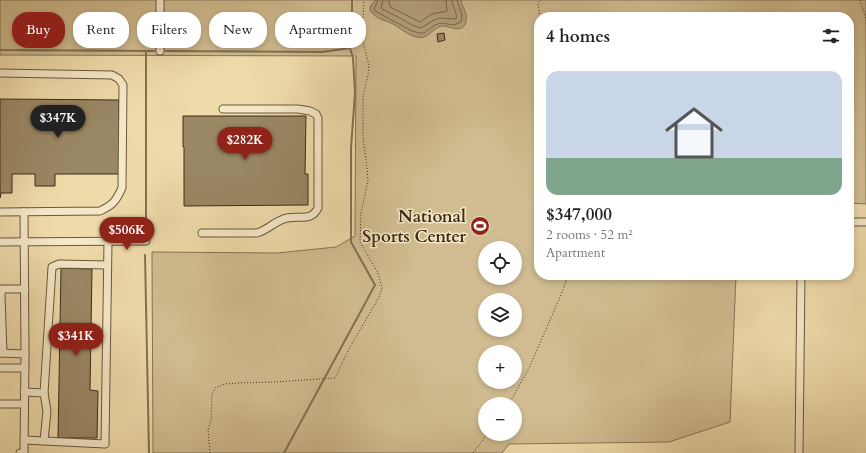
<!DOCTYPE html>
<meta charset="utf-8">
<style>
body{margin:0;font-family:Cardo,serif;background:#f6f6f6;color:#202124;height:100vh;display:flex;flex-direction:column;font-size:15px;white-space:nowrap}
*{box-sizing:border-box;margin:0}
p{font-size:13px;color:#757577}
.icon{flex:none;width:22px;height:22px;fill:none;stroke:currentColor;stroke-width:2;stroke-linecap:round;stroke-linejoin:round}
.map{position:relative;flex:1;overflow:hidden}
.sheet{position:absolute;left:534px;top:12px;width:320px;height:268px;display:flex;flex-direction:column;background:#fff;border-radius:16px;box-shadow:0 2px 6px #0003}
.sheet>*{flex:none}
.top-card{position:absolute;left:12px;top:12px;width:380px;height:36px;display:flex;gap:8px}
.fabs{position:absolute;left:478px;top:241px;display:grid;gap:8px}
.fabs a{display:grid;place-items:center;width:44px;height:44px;border-radius:50%;background:#fff;box-shadow:0 2px 6px #0003;font-size:20px}
.price{position:absolute;translate:-50% -34px;padding:0 9px;border-radius:14px;background:#8f2418;color:#fff;font-size:13px;line-height:26px;filter:drop-shadow(0 1px 2px #0008)}
.price::after{content:'';position:absolute;left:50%;top:24px;width:12px;height:9px;margin-left:-6px;background:inherit;clip-path:polygon(0 0,100% 0,50% 100%)}
.price.current{background:#222;color:#fff}
ul{padding:0;list-style:none}
li{display:grid;align-content:center;gap:8px;height:212px;padding:0 12px}
li+li{border-top:1px solid #e0e0e0}
li span{display:grid;place-items:center;height:124px;border-radius:12px;color:#555}
li>.icon{margin-inline-start:auto}
span .icon{width:72px;height:72px;fill:#fffc;stroke-width:1}
li b{font-size:17px}
h2{display:flex;justify-content:space-between;align-items:center;height:48px;padding:0 12px;font-size:17px}
.pill{padding:0 14px;border-radius:16px;background:#fff;box-shadow:0 2px 6px #0003;font-size:14px;line-height:36px}
.pill.current{background:#8f2418;color:#fff}
.map>svg:first-child{display:block}
.green{fill:#d1bd91;stroke:#877455;fill-rule:evenodd}
.water{fill:#b29f79;stroke:#837153}
.lines{fill:none;stroke-linecap:round;stroke-linejoin:round}
.shore{stroke:#786549;stroke-width:1}
.stream{stroke:#837153;stroke-width:2}
.building{fill:#9a8764;stroke:#3d2b19}
.minor-casing{stroke:#6a573d;stroke-width:9}
.path{stroke:#3d2b19;stroke-width:1;stroke-dasharray:1 2;stroke-linecap:butt}
.minor{stroke:#f5e8c8;stroke-width:7}
.labels{text-anchor:middle;dominant-baseline:central;stroke-width:3;stroke-linejoin:round;paint-order:stroke}
.poi-label{font-size:17px;font-weight:bold;fill:#3d2b19;stroke:#f5e8c8;text-anchor:end}
</style>
<div class="map">
<svg width="866" height="453" viewBox="0 0 866 453">
<rect width="100%" height="100%" fill="#efdbaa"/>
<filter id="stains"><feTurbulence type="fractalNoise" baseFrequency=".005" numOctaves="4"/><feColorMatrix values="0 0 0 0 .2 0 0 0 0 .09 0 0 0 0 .02 0 0 0 .5 -.17"/></filter>
<radialGradient id="worn" r=".72"><stop offset=".6" stop-color="#630" stop-opacity="0"/><stop offset="1" stop-color="#630" stop-opacity=".3"/></radialGradient>
<path class="green" d="M0,0H866V204L849,203V17H539V275H736L730,422L669,442L509,444L502,453H153L152,252L277,253L336,247L355,236L356,56L0,55ZM485,248H515V278H485ZM485,300H515V330H485ZM485,352H515V382H485ZM485,404H515V434H485Z"/>
<path class="water" d="M376,0H461C462,7 468,13 466,21C463,35 450,26 443,26C436,26 430,35 424,37C413,40 402,29 393,24C385,20 375,19 370,10L371,5Z"/>
<g class="lines">
<g class="shore">
<path d="M378,0L374,9L375,11L412,31L420,33H424L435,25L441,23L454,25L461,22L462,15L457,0"/>
<path d="M383,0L381,8L382,9L396,16L414,26L421,28L434,20L440,18L456,19C458,13 452,7 452,0"/>
<path d="M389,0L390,7L420,22L432,14L447,11L446,0"/>
</g>
<g class="stream">
<path d="M0,50L154,51"/>
<path d="M166,51L322,52L350,48L352,37V0"/>
<path d="M146,224V51"/>
<path d="M145,255L149,453"/>
<path d="M284,453L375,285L351,242V148L355,93L353,58L350,48"/>
</g>
</g>
<g class="building">
<path d="M444,33L445,40L438,42L437,34Z"/>
<path d="M0,99L119,100V174H55V186H35V174H12V193H1L0,198Z"/>
<path d="M183,116H306L305,174H308V205L184,206V147H183Z"/>
<path d="M61,268L92,269L90,390L98,391L97,438H58Z"/>
</g>
<g class="lines">
<g class="minor-casing">
<g id="minor">
<path d="M160,51V0"/>
<path d="M0,73L112,75L119,79L123,85L122,188C116,201 113,205 100,211L0,212"/>
<path d="M849,222H866"/>
<path d="M202,233H257C268,230 276,220 287,218C300,215 311,222 318,208V118L316,114L310,111L298,109H223"/>
<path d="M0,242L146,241"/>
<path d="M0,353L25,354"/>
<path d="M3,353L1,295L2,289H25"/>
<path d="M0,368H25"/>
<path d="M24,392L44,393L52,267L59,264L107,265"/>
<path d="M44,393L47,411L44,441"/>
<path d="M0,404H24"/>
<path d="M24,440L105,444L108,242"/>
<path d="M20,453H24L25,354L24,212"/>
<path d="M799,453L801,275"/>
</g>
</g>
<g class="path">
<path d="M860,0L866,18"/>
<path d="M540,17L538,4L540,0"/>
<path d="M509,404L529,368L561,295L568,275"/>
<path d="M210,453L208,430L211,420L212,395L215,388L225,384L238,383L275,382L335,378L349,349L379,297L382,288L378,273L360,242L361,213L368,181L367,168L363,137V96L368,75L369,65L362,38L364,0"/>
<path d="M473,453L487,434"/>
</g>
<use href="#minor" class="minor"/>
</g>
<defs>
<g id="stadium-disc" transform="scale(1)"><circle r="9.5" fill="#8f2418" stroke="#f5e8c8"/><path d="M0-5a6.5 5 0 1 0 0 10a6.5 5 0 1 0 0-10ZM-3.5-1.8h7v3.6h-7Z" fill="#fff"/></g>
</defs>
<g fill-rule="evenodd">
<use href="#stadium-disc" x="480" y="226"/>
</g>
<g class="labels">
<g class="poi-label">
<text x="466" y="216">National<tspan x="466" dy="20">Sports Center</tspan></text>
</g>
</g>
<rect width="100%" height="100%" filter="url(#stains)"/>
<rect width="100%" height="100%" fill="url(#worn)"/>
</svg>
<div class="fabs">
<a><svg class="icon" aria-label="locate" viewBox="0 0 24 24"><circle cx="12" cy="12" r="6"/><path d="M12 2v4M12 18v4M2 12h4M18 12h4"/></svg></a>
<a><svg class="icon" aria-label="layers" viewBox="0 0 24 24"><path d="M12 4l9 5-9 5-9-5zM3 14l9 5 9-5"/></svg></a>
<a>+</a>
<a>−</a>
</div>
<b class="price current" style="left:58px;top:139px">$347K</b>
<b class="price" style="left:245px;top:161px">$282K</b>
<b class="price" style="left:127px;top:251px">$506K</b>
<b class="price" style="left:76px;top:357px">$341K</b>
<div class="top-card">
<a class="pill current">Buy</a>
<a class="pill">Rent</a>
<a class="pill">Filters</a>
<a class="pill">New</a>
<a class="pill">Apartment</a>
</div>
<section class="sheet">
<h2>4 homes<svg class="icon" aria-label="filters" viewBox="0 0 24 24"><path d="M4 7h16M4 17h16"/><circle cx="9" cy="7" r="2"/><circle cx="15" cy="17" r="2"/></svg></h2>
<ul>
<li><span style="background:linear-gradient(#c9d6e8 70%,#7fa58c 0)"><svg class="icon" aria-label="home" viewBox="0 0 24 24"><path d="M3 11l9-7 9 7M6 9v11h12V9"/></svg></span><div><b>$347,000</b><p>2 rooms · 52 m²</p><p>Apartment</p></div></li>
</ul>
</section>
</div>
